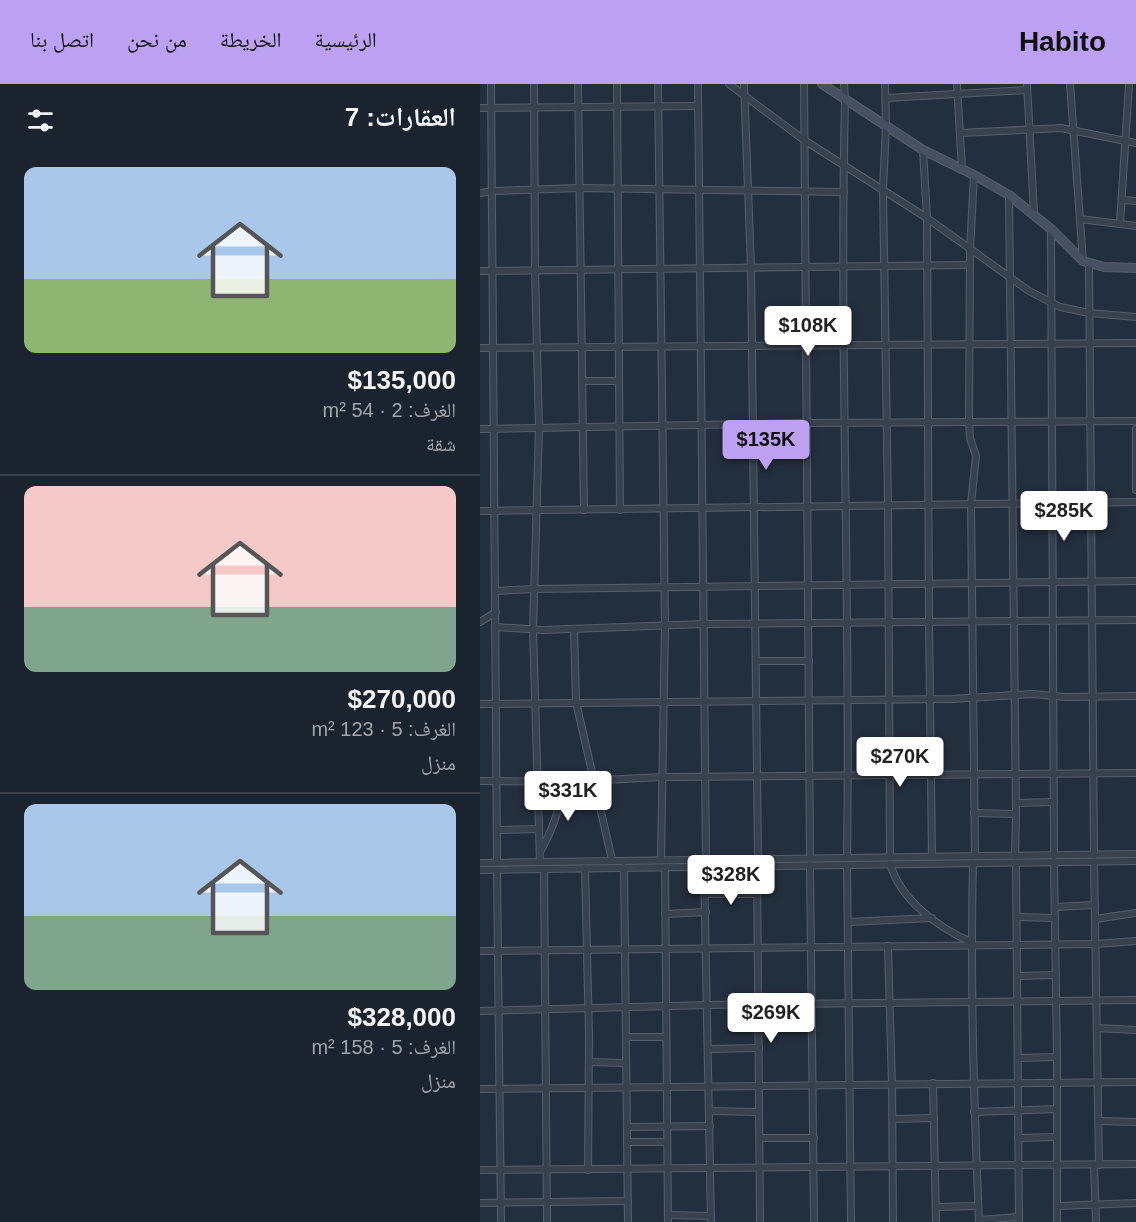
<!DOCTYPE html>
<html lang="ar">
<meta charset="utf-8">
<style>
body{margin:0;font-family:Helvetica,"Noto Naskh Arabic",sans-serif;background:#282f3a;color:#f1f3f6;direction:rtl;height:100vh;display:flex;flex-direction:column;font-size:22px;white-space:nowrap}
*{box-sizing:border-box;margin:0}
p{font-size:20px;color:#a0a4aa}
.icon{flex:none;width:33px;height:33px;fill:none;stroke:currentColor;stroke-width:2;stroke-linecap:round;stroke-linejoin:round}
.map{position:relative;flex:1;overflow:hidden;direction:ltr}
.side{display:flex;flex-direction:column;background:#1b232e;width:480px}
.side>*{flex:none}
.price{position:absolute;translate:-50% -51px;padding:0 14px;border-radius:6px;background:#fff;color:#222;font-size:20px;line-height:39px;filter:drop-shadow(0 2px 3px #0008)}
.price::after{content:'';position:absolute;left:50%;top:36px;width:18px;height:14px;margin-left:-9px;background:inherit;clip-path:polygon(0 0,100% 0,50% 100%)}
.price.on{background:#bca0f2;color:#111}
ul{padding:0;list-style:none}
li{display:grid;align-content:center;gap:12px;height:318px;padding:0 24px}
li+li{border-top:2px solid #39404a}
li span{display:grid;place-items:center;height:186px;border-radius:12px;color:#555}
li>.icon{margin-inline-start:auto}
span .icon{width:108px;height:108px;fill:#fffc;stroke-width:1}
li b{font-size:26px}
h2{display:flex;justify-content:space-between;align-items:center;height:72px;padding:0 24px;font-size:26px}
header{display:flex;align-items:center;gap:36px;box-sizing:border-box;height:84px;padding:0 30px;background:#bca0f2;color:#111}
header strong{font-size:28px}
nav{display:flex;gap:33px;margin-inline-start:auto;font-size:21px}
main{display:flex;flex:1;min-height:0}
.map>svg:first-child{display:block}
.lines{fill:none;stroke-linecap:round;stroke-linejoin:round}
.street-casing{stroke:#565f6c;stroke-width:8}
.secondary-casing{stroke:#565f6c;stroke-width:10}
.street{stroke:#38414e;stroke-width:6}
.secondary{stroke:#465061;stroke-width:8}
</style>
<header>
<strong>Habito</strong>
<nav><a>الرئيسية</a><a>الخريطة</a><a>من نحن</a><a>اتصل بنا</a></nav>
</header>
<main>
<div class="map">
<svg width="656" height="1138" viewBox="0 0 656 1138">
<rect width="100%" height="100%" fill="#242f3e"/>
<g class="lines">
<g class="street-casing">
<g id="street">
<path d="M11,0L17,778"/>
<path d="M54,0L55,186L59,344L53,546L60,778"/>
<path d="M98,0L104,426"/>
<path d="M137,0L140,426"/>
<path d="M178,0L185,541L181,775"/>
<path d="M218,0L226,775"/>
<path d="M249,0L324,56L447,134L549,207L580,223L609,229L656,233"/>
<path d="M264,0L271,183L278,775"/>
<path d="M324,0L330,774"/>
<path d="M364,0L365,15C359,268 371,521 367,774"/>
<path d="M405,0L406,42L403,105L408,421L410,773"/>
<path d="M477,0L482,85"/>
<path d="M547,0L554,130"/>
<path d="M590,0L603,177"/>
<path d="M406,14L547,6"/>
<path d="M0,24L218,22"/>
<path d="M480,49L581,44L656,59"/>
<path d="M443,66L447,134L449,538L452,772"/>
<path d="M494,91L490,166L489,338L490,354L496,372L491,420L495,772"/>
<path d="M0,109L13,107L99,104L364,108"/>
<path d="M529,111L536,730"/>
<path d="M642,116L656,117"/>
<path d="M600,135L656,142"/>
<path d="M640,140L649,0"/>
<path d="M571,145L574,772"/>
<path d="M609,180L614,771"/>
<path d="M0,187L490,181"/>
<path d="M0,264L656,259"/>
<path d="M103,297H138"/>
<path d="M0,345L326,339L656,337"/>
<path d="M656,345V406"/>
<path d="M0,427L656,418"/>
<path d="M15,507L55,505L656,497"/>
<path d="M0,538L16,528"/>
<path d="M16,543L63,546L224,540L656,536"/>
<path d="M94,545L96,618L132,776"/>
<path d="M276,577H329"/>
<path d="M0,620L472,615L552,610L586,613L656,612"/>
<path d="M0,697L83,698L183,693L656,689"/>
<path d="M536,719L574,718"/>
<path d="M494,729L536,730L535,772"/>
<path d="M17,746L59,745"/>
<path d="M60,768C73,745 81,724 83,698"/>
<path d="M614,778L619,1081"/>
<path d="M0,779L656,770"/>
<path d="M493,779C490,899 494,1018 499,1138"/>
<path d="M536,779L539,1138"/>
<path d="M574,779L577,973V1138"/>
<path d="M410,780C421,816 457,843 491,858"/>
<path d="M330,781L334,1138"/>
<path d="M367,781L371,1138"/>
<path d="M277,782L280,1138"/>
<path d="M144,783L148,1138"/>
<path d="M185,783L188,1138"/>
<path d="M224,783L231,1138"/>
<path d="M105,784L109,951L108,1086"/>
<path d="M64,785L67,1138"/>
<path d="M0,786L656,777"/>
<path d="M17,786L21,1138"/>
<path d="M225,810H277"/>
<path d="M575,823L615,821"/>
<path d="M185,830L226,828"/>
<path d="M538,833L575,834"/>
<path d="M615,835L656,829"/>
<path d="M368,838L452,834"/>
<path d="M408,862L412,1001L413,1138"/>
<path d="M0,867L616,860L656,857"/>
<path d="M538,892L576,891"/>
<path d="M0,927L228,921L656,916"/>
<path d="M617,944L656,946"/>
<path d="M146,953H186"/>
<path d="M229,965L279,964"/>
<path d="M538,974L577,973"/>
<path d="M109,978L146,979"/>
<path d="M453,999L456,1138"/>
<path d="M0,1005L656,998"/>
<path d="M230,1027L279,1028"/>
<path d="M494,1028L577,1025"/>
<path d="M413,1035L454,1034"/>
<path d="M619,1037L656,1038"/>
<path d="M147,1043L230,1042"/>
<path d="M280,1054H334"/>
<path d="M538,1054L577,1053"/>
<path d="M147,1058H187"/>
<path d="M614,1081L616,1138"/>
<path d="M0,1086L656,1080"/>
<path d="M0,1119L148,1117"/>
<path d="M577,1122L656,1119"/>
<path d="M456,1123L498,1122"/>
<path d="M188,1131L231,1132"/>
<path d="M499,1136L539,1133"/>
</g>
</g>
<g class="secondary-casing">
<path id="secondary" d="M342,0L443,66L494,91L529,111L571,145L603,177L624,183L656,184"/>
</g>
<use href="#street" class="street"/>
<use href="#secondary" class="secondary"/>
</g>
</svg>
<b class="price" style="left:328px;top:273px">$108K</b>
<b class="price on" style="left:286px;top:387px">$135K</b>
<b class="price" style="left:584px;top:458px">$285K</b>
<b class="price" style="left:420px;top:704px">$270K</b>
<b class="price" style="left:88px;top:738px">$331K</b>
<b class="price" style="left:251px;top:822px">$328K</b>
<b class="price" style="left:291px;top:960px">$269K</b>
</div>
<section class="side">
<h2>العقارات: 7<svg class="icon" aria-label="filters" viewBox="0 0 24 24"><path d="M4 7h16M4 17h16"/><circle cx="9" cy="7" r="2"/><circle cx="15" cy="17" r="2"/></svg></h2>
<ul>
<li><span style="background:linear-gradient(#a9c7e8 60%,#8fb573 0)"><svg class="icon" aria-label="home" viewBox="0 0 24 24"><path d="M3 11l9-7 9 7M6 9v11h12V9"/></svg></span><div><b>$135,000</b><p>الغرف: 2 · 54 m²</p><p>شقة</p></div></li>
<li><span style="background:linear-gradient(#f6c9c9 65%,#7fa58c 0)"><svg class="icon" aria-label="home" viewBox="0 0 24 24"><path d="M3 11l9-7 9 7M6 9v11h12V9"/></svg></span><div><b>$270,000</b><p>الغرف: 5 · 123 m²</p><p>منزل</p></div></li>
<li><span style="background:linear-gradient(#a9c7e8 60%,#7fa58c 0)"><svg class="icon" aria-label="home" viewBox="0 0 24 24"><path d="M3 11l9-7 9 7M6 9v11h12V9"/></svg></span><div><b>$328,000</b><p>الغرف: 5 · 158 m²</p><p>منزل</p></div></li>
</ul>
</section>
</main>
